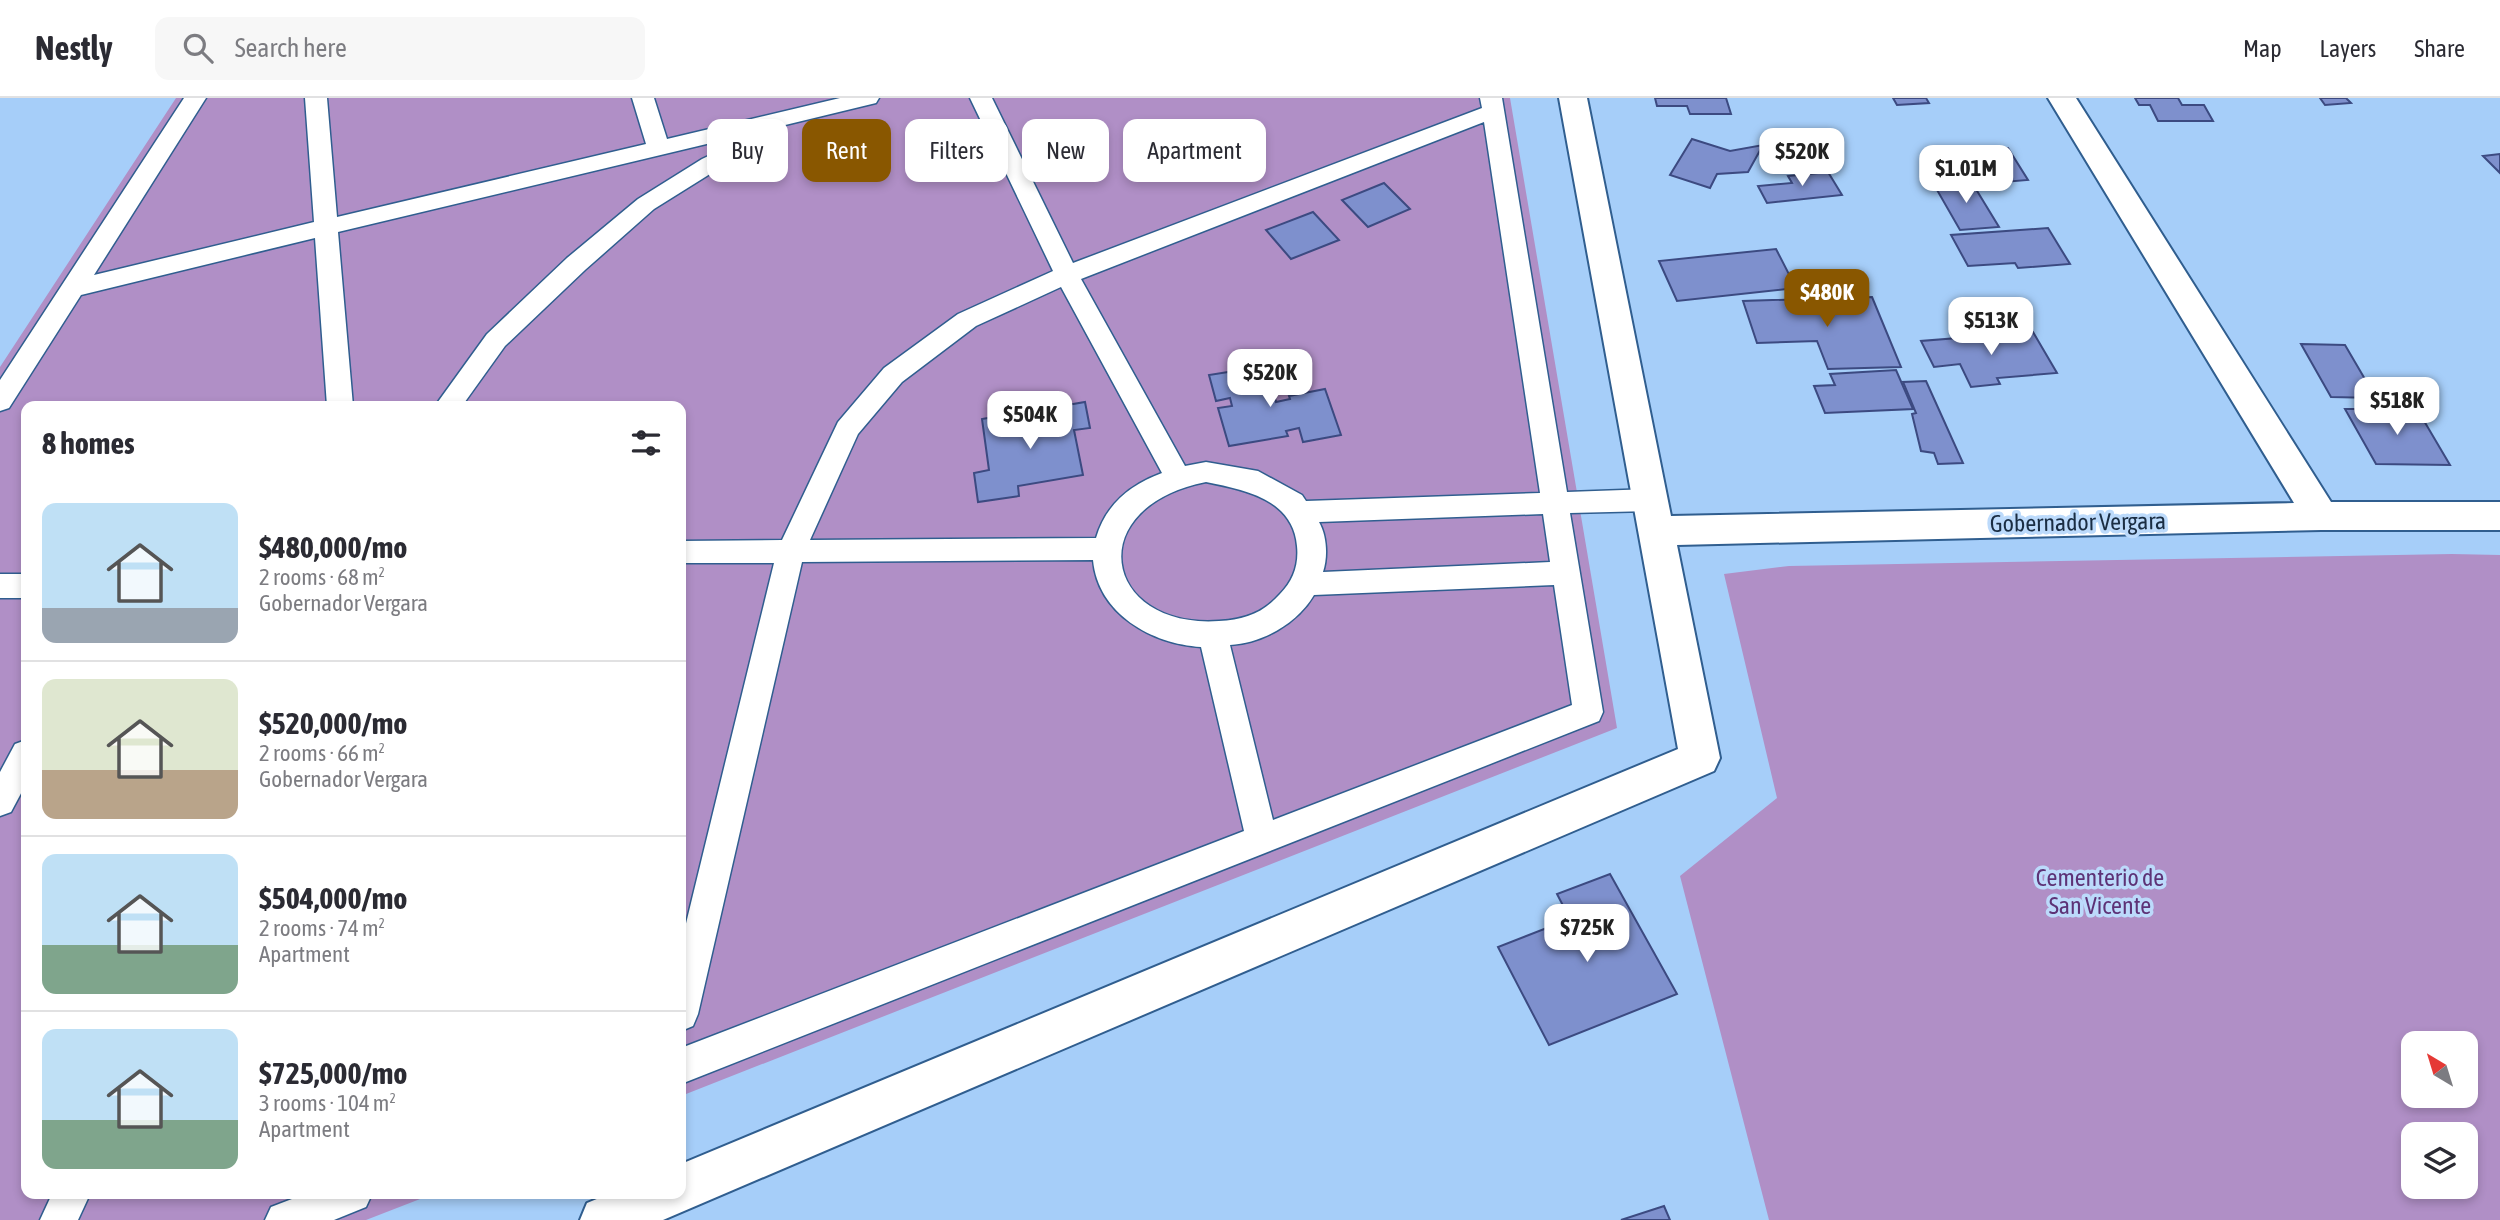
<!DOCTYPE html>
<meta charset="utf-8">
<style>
body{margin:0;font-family:"Asap Condensed",sans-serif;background:#f7f7f7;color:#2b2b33;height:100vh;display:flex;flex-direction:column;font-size:26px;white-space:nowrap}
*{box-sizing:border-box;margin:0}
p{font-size:23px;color:#7c7c81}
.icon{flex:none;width:38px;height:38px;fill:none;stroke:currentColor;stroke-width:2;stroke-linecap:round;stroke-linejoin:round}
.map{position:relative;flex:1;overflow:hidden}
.drawer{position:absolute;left:21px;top:303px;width:665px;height:798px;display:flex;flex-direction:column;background:#fff;border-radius:14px;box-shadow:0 4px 10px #0003}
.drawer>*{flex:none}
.guide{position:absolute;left:707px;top:21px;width:665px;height:63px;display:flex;gap:14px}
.needle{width:46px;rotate:322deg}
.buttons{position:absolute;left:2401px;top:933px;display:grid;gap:14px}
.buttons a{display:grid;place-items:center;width:77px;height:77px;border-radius:14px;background:#fff;box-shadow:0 4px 10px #0003;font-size:35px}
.price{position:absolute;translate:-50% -60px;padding:0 16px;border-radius:14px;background:#fff;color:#222;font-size:23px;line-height:46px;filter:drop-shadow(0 2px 4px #0008)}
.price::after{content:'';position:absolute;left:50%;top:42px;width:21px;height:16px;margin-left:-10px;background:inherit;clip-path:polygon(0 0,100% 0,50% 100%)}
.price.current{background:#895700;color:#fff}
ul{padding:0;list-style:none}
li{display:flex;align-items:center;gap:21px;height:175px;padding:0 21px}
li+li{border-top:2px solid #e1e1e2}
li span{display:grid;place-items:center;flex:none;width:196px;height:140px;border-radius:14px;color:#555}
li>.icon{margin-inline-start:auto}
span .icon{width:84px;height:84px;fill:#fffc;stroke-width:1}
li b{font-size:30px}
h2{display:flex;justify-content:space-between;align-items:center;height:84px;padding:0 21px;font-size:30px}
.pill{padding:0 24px;border-radius:14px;background:#fff;box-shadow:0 4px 10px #0003;font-size:24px;line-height:63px}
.pill.current{background:#895700;color:#fff}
header{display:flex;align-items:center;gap:42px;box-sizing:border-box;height:98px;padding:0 35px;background:#fff;border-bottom:2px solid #e1e1e2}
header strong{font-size:33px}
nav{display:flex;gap:38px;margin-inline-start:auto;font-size:24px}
.search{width:490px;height:63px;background:#f7f7f7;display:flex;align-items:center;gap:18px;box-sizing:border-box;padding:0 24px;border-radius:14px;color:#7c7c81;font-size:26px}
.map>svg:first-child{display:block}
.green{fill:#b08fc6;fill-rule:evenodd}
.building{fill:#7e90cd;stroke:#3c4a81;stroke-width:2}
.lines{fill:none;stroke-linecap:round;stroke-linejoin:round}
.lane-casing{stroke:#305e8f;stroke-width:3}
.street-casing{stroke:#305e8f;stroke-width:4}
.lane{fill:#fff;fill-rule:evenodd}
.street{fill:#fff;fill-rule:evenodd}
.labels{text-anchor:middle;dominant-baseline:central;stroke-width:7;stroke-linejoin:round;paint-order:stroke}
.street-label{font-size:24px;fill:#1a2d43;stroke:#bcdafb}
.park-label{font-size:24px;fill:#5d3276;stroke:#bcdafb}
</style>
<header>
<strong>Nestly</strong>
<div class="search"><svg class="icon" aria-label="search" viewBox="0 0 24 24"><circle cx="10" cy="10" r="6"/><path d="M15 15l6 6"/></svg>Search here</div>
<nav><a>Map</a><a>Layers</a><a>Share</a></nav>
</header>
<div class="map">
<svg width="2500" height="1122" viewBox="0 0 2500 1122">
<rect width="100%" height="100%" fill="#a6cef9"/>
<g class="green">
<path d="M176,0H1510L1617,630L681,998V308H26V1096H433L366,1122H0V269Z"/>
<path d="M2452,456L2500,457V1122H1769L1680,778L1777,700L1724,476L1789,468ZM2413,945H2466V998H2413ZM2413,1036H2466V1088H2413Z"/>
</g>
<g class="building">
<path d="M1655,0H1726L1731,16H1690L1687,8H1657Z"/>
<path d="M1893,0H1926L1929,5L1897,7Z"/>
<path d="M2135,0H2178L2182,7H2204L2213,23H2158L2150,7H2139Z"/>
<path d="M2320,0H2346L2351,5L2325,7Z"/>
<path d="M1692,41L1730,53L1763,47L1748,74L1717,76L1710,90L1670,77Z"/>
<path d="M2008,50L2028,82L1979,86L1959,53Z"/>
<path d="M2500,56V75L2483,58Z"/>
<path d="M1828,74L1842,97L1767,105L1758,88L1792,85L1788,78Z"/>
<path d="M1971,83L1999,129L1960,132L1933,85Z"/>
<path d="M1384,85L1410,111L1368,129L1342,102Z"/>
<path d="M1313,114L1339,142L1291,161L1266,132Z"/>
<path d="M2048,130L2070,166L2018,170L2015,165L1968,168L1951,137Z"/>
<path d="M1776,151L1796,190L1677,203L1659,163Z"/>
<path d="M1872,199L1901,269L1828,271L1817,243L1757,245L1743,203Z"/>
<path d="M2033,234L2057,275L1997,280L2000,286L1971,289L1960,266L1934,269L1921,243Z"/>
<path d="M2301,246L2345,247L2376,300L2331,299Z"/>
<path d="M1266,268L1273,292L1267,294L1269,301L1275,300L1276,304L1290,301L1289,298L1325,291L1341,337L1303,344L1299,330L1286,333L1288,338L1229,348L1218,310L1232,308L1230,300L1216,303L1209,277Z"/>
<path d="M1896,272L1913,311L1825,315L1814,288L1835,287L1830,276Z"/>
<path d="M1926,283L1963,365L1938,366L1934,355L1921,353L1912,316L1916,315L1903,284Z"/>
<path d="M1085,304L1090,330L1074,332L1083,377L1018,388L1019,398L978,404L974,375L989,372L982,321L1015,315L1016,323L1046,319L1044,311Z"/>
<path d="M2345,311H2417L2450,367L2376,366Z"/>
<path d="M1610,776L1677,896L1549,947L1498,849L1570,821L1557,796Z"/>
<path d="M1664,1108L1670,1122H1621Z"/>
</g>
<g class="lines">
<g class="lane-casing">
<g id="lane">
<path d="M184,0H206L94,177L314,124L305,0H327L337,119L646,46L632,0H654L667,41L840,0H879L876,5L777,29L785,35L782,40L718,71L654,111L585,172L505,248L462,308H435L487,236L567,160L638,101L702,61L761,33L338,134L353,308H327L315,140L81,197L9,310L0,313V282Z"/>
<path d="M970,0H992L1073,165L1482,10L1480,0H1502L1567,394L1651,391L1661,394L1665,402L1661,410L1651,413L1570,415L1603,614L1599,623L681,986V950L1244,733L1201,549C1152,546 1098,516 1093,462L802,464L698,916L693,928L681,933V846L774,465H681V443L782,442L838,324L884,270L958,216L1053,173ZM1484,24L1540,395L1306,403L1302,397L1258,373L1206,364L1185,368L1081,181ZM1061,189L1162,375C1130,387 1106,406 1096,440L810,442L858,336L902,284L976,228ZM1206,384C1245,392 1293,401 1297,448C1299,467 1293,483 1280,496C1263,515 1244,522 1219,523C1103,531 1080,409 1206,384ZM1543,416L1550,464L1323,474C1328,459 1327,438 1319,424ZM1554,487L1572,607L1273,722L1230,547C1262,545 1297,526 1314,497Z"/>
<rect x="0" y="476" width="26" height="24"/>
<path d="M26,642V686L11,714L0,718V674L15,646Z"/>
<path d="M52,1096H90L78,1122H40Z"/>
<path d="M305,1096H372L366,1109L334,1122H265L271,1109Z"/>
</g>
</g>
<g class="street-casing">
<path id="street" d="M1559,0H1587L1671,418L2294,405L2048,0H2076L2331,404H2500V432H2321L1677,447L1720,660L1714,673L663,1122H580L587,1105L609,1096H681V1066L1678,651Z"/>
</g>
<use href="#lane" class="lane"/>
<use href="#street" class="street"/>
</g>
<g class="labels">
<g class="street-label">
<text transform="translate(2078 424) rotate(-1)">Gobernador Vergara</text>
</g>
<g class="park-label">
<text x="2100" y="779">Cementerio de<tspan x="2100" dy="28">San Vicente</tspan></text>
</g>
</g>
</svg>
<div class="buttons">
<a><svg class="needle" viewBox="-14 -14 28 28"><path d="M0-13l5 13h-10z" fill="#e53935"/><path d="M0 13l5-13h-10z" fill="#7c7c81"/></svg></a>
<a><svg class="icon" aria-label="layers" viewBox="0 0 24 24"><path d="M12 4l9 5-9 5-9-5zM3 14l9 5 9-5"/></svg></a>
</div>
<b class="price" style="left:1802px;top:90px">$520K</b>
<b class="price" style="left:1966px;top:107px">$1.01M</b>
<b class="price current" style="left:1827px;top:231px">$480K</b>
<b class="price" style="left:1991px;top:259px">$513K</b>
<b class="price" style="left:1270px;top:311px">$520K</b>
<b class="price" style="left:2397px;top:339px">$518K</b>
<b class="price" style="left:1030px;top:353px">$504K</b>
<b class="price" style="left:1587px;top:866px">$725K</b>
<div class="guide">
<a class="pill">Buy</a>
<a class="pill current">Rent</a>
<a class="pill">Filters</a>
<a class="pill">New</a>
<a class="pill">Apartment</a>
</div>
<section class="drawer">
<h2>8 homes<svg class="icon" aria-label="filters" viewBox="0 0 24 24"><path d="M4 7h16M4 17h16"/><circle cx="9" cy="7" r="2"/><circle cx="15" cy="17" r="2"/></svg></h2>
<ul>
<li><span style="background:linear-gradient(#bfe0f5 75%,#9aa5b1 0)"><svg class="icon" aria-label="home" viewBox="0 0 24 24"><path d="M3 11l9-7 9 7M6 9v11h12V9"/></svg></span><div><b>$480,000/mo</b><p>2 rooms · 68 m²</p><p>Gobernador Vergara</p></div></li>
<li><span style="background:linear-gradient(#dfe7d0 65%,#b9a48a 0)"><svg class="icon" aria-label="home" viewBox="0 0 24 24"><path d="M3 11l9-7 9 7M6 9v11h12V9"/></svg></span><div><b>$520,000/mo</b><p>2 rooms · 66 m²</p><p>Gobernador Vergara</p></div></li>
<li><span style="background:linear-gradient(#bfe0f5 65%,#7fa58c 0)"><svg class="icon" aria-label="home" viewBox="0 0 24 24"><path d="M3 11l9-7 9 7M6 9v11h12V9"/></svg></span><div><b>$504,000/mo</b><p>2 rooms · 74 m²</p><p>Apartment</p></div></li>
<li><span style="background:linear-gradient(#bfe0f5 65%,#7fa58c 0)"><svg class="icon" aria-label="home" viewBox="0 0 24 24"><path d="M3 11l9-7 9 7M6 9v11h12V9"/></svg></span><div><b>$725,000/mo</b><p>3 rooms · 104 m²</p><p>Apartment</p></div></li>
</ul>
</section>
</div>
